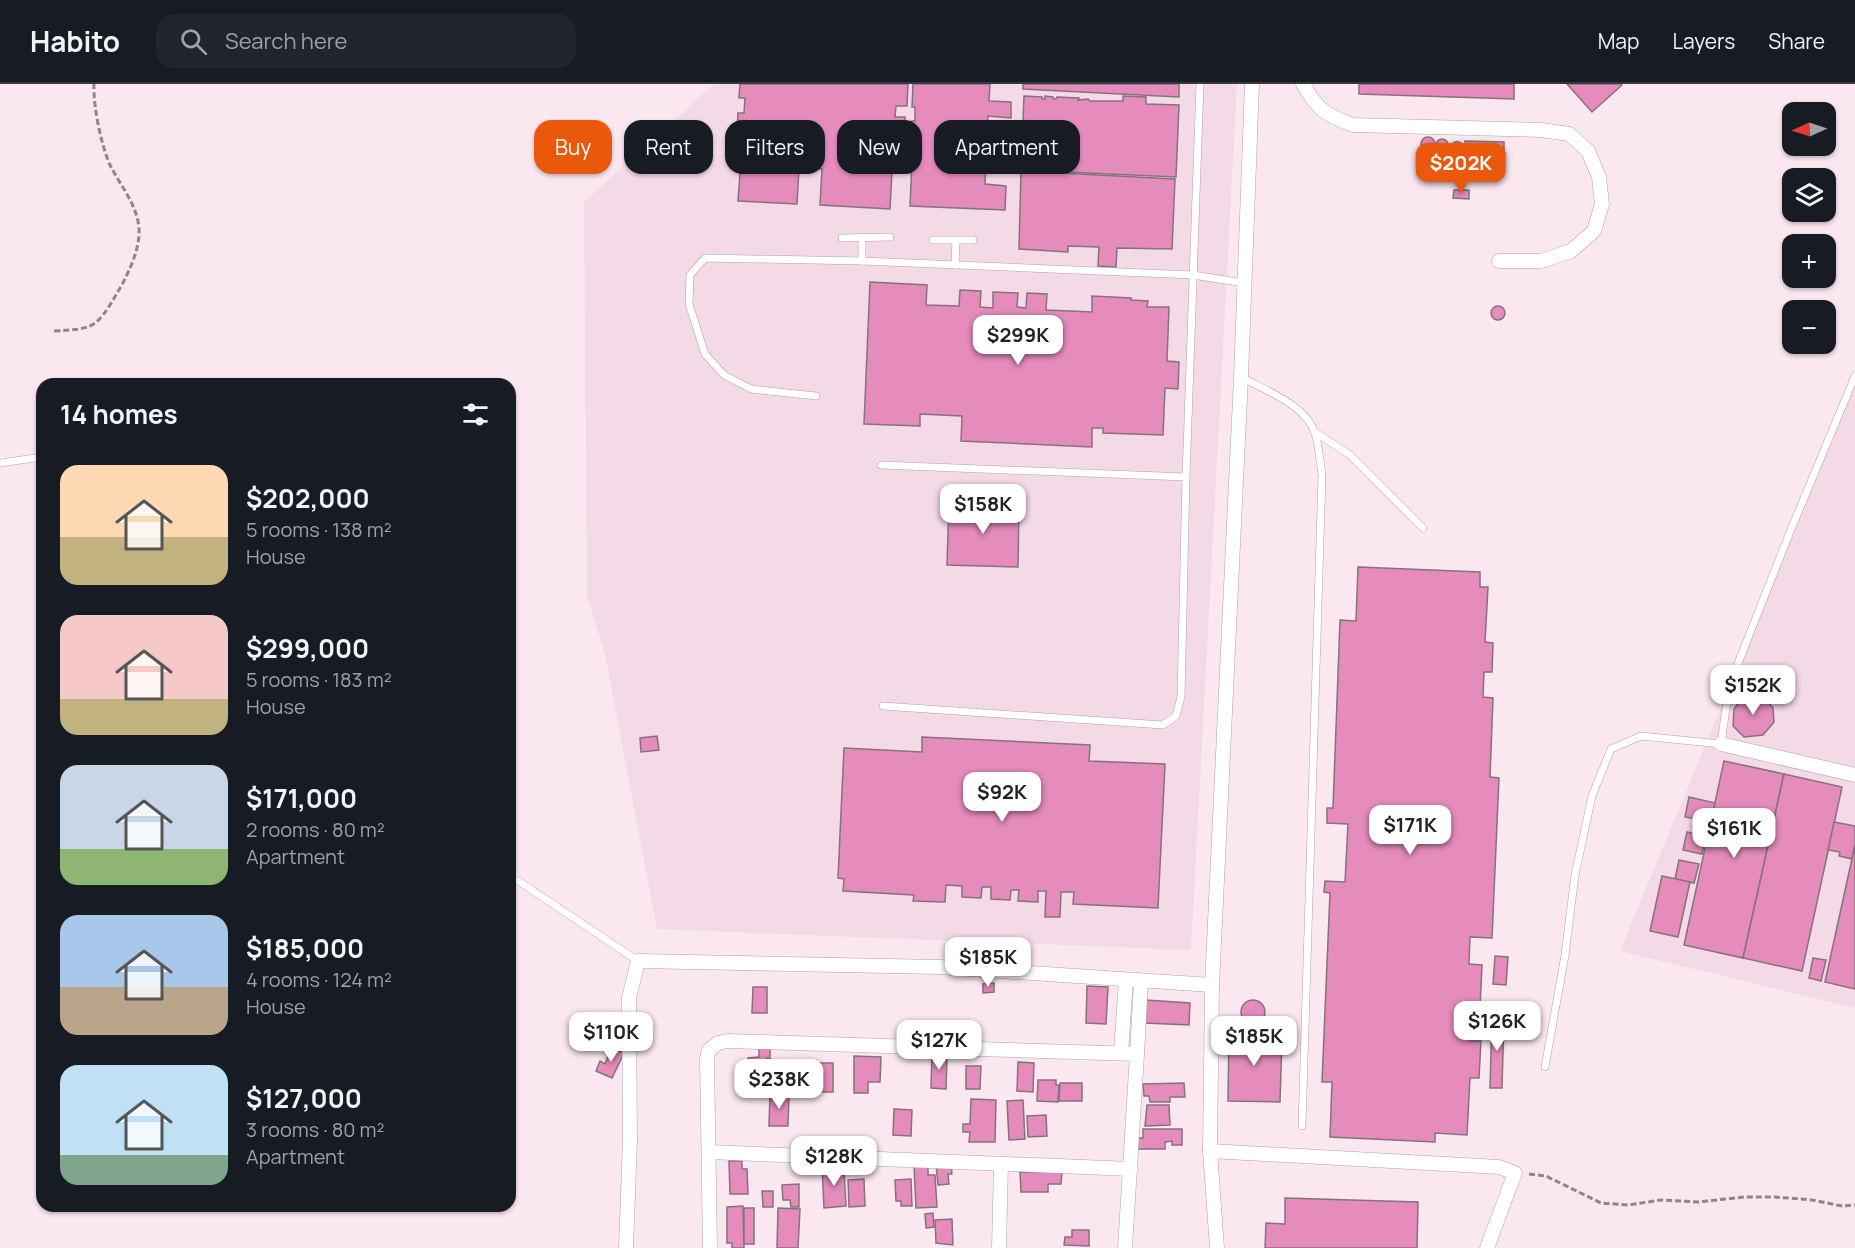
<!DOCTYPE html>
<meta charset="utf-8">
<style>
body{margin:0;font-family:Manrope,sans-serif;background:#20242c;color:#f1f3f6;height:100vh;display:flex;flex-direction:column;font-size:22px;white-space:nowrap}
*{box-sizing:border-box;margin:0}
p{font-size:20px;color:#9ea1a6}
.icon{flex:none;width:33px;height:33px;fill:none;stroke:currentColor;stroke-width:2;stroke-linecap:round;stroke-linejoin:round}
.map{position:relative;flex:1;overflow:hidden}
.panel{position:absolute;left:36px;top:294px;width:480px;height:834px;display:flex;flex-direction:column;background:#171b24;border-radius:18px;box-shadow:0 2px 4px #0004}
.panel>*{flex:none}
.banner{position:absolute;left:534px;top:36px;width:570px;height:54px;display:flex;gap:12px}
.needle{width:39px;rotate:267deg}
.fabs{position:absolute;left:1782px;top:18px;display:grid;gap:12px}
.fabs a{display:grid;place-items:center;width:54px;height:54px;border-radius:12px;background:#171b24;box-shadow:0 2px 4px #0004;font-size:30px}
.price{position:absolute;translate:-50% -51px;padding:0 14px;border-radius:12px;background:#fff;color:#222;font-size:20px;line-height:39px;filter:drop-shadow(0 2px 3px #0008)}
.price::after{content:'';position:absolute;left:50%;top:36px;width:18px;height:14px;margin-left:-9px;background:inherit;clip-path:polygon(0 0,100% 0,50% 100%)}
.price.current{background:#ea580c;color:#fff}
ul{padding:0;list-style:none}
li{display:flex;align-items:center;gap:18px;height:150px;padding:0 24px}
li span{display:grid;place-items:center;flex:none;width:168px;height:120px;border-radius:18px;color:#555}
li>.icon{margin-inline-start:auto}
span .icon{width:72px;height:72px;fill:#fffc;stroke-width:1}
li b{font-size:26px}
h2{display:flex;justify-content:space-between;align-items:center;height:72px;padding:0 24px;font-size:26px}
.chip{padding:0 21px;border-radius:18px;background:#171b24;box-shadow:0 2px 4px #0004;font-size:21px;line-height:54px}
.chip.current{background:#ea580c;color:#fff}
header{display:flex;align-items:center;gap:36px;box-sizing:border-box;height:84px;padding:0 30px;background:#171b24;border-bottom:2px solid #363941}
header strong{font-size:28px}
nav{display:flex;gap:33px;margin-inline-start:auto;font-size:21px}
.search{width:420px;height:54px;background:#20242c;display:flex;align-items:center;gap:15px;box-sizing:border-box;padding:0 21px;border-radius:18px;color:#9ea1a6;font-size:22px}
.map>svg:first-child{display:block}
.built{fill:#f4d9e6}
.building{fill:#e58cbc;stroke:#84737b;stroke-width:1.5}
.lines{fill:none;stroke-linecap:round;stroke-linejoin:round}
.service-casing{stroke:#b4a1aa;stroke-width:8}
.minor-casing{stroke:#b4a1aa;stroke-width:15}
.path{stroke:#92848a;stroke-width:3;stroke-dasharray:6 3;stroke-linecap:butt}
.service{stroke:#fff;stroke-width:7}
.minor{stroke:#fff;stroke-width:14}
</style>
<header>
<strong>Habito</strong>
<div class="search"><svg class="icon" aria-label="search" viewBox="0 0 24 24"><circle cx="10" cy="10" r="6"/><path d="M15 15l6 6"/></svg>Search here</div>
<nav><a>Map</a><a>Layers</a><a>Share</a></nav>
</header>
<div class="map">
<svg width="1855" height="1164" viewBox="0 0 1855 1164">
<rect width="100%" height="100%" fill="#fbe7f0"/>
<g class="built">
<path d="M714,0H1237L1191,866L657,845L605,570L587,512L584,118Z"/>
<path d="M1855,301V924L1620,867Z"/>
</g>
<g class="building">
<path d="M740,0H908L907,22H896L895,33H905L904,55H894L893,65L913,66L912,89L892,88L890,125L820,121L822,85L799,84L797,120L738,117L742,62H736L738,29H744L745,14H739Z"/>
<path d="M913,0H990L989,17L1011,18V34L988,32L985,100L1006,102L1005,126L910,122L913,55H910L911,37H915V23H912Z"/>
<path d="M1023,0H1179V13L1023,5Z"/>
<path d="M1359,0H1514V15L1359,10Z"/>
<path d="M1567,0H1621L1622,1L1592,28Z"/>
<path d="M1024,12L1042,13V15H1045V12L1053,13V15H1056L1057,13L1079,14L1078,16L1088,15L1090,17H1123V12L1146,13V20L1179,21L1176,93L1021,86Z"/>
<circle cx="1428" cy="60" r="7"/>
<circle cx="1442" cy="61" r="6"/>
<path d="M1465,57L1504,58V69H1465Z"/>
<circle cx="1457" cy="63" r="5.5"/>
<path d="M1021,87L1175,95L1172,165L1117,164L1116,183L1098,182L1099,163L1068,162V168L1019,165Z"/>
<path d="M1454,106H1469V115L1453,114Z"/>
<path d="M870,198L927,201L926,221L959,222L960,206L981,207L980,223L993,224V208L1018,209L1017,223L1026,224L1027,209L1047,210L1046,226L1092,228V212L1131,214V216L1148,217L1147,223H1169L1167,277L1179,278L1178,305L1165,304L1163,351L1103,349V344H1092V363L961,357L962,332L920,330V342L864,340Z"/>
<circle cx="1498" cy="229" r="7"/>
<path d="M949,419L1019,421L1018,483L947,481Z"/>
<path d="M1358,483L1480,488V503H1488L1485,558L1493,559L1492,588H1484L1483,613L1493,614L1490,693L1499,694L1492,854L1470,853L1469,880L1482,881L1479,946L1471,945L1470,957H1481L1479,994H1470L1467,1051L1435,1049V1058L1330,1053L1332,998H1322L1330,809L1324,808L1325,797L1345,798L1348,740L1327,739V724H1333L1340,536L1356,537Z"/>
<path d="M1744,612H1763L1773,624L1774,638L1763,651L1744,653L1733,642L1734,625Z"/>
<path d="M657,652L659,666L641,668L640,654Z"/>
<path d="M922,653L1090,661L1089,677L1165,680L1158,824L1073,820L1074,808H1061L1060,833H1045L1046,807H1038V818L1018,817L1019,806H1011L1010,816L991,815V803H982L981,814L962,813V802L946,801L945,818L913,817L914,811L843,807L844,795L838,794L844,664L922,668Z"/>
<path d="M1724,677L1784,690L1743,874L1684,861Z"/>
<path d="M1784,690L1842,703L1802,887L1743,874Z"/>
<path d="M1689,713L1715,719L1710,738L1685,733Z"/>
<path d="M1834,738L1855,742V761L1852,775L1839,772L1840,768L1828,766Z"/>
<path d="M1687,748L1706,752L1702,770L1683,766Z"/>
<path d="M1855,761V905L1825,898Z"/>
<path d="M1679,776L1699,780L1694,799L1675,795Z"/>
<path d="M1662,792L1690,798L1678,853L1650,847Z"/>
<path d="M1495,872L1508,873L1506,901L1493,900Z"/>
<path d="M1813,874L1826,876L1821,897L1809,894Z"/>
<path d="M994,899V908L983,909V900Z"/>
<path d="M1087,902L1108,903L1106,940L1086,939Z"/>
<path d="M753,903H767V929H752Z"/>
<path d="M1146,916L1190,919L1189,941L1145,939Z"/>
<circle cx="1253" cy="928" r="12"/>
<path d="M1492,932H1504L1502,1004H1490Z"/>
<path d="M1229,946H1260V952L1282,953L1280,1018L1228,1017Z"/>
<path d="M612,963L624,969L612,994L596,987L600,977L605,980Z"/>
<path d="M770,964V975L767,974L768,1003H749L748,974L759,973V965Z"/>
<path d="M932,969L947,970L946,1005L931,1004Z"/>
<path d="M854,972L881,973L880,998H868V1009H854Z"/>
<path d="M1018,978L1034,979L1033,1008L1017,1007Z"/>
<rect x="817" y="979" width="16" height="29"/>
<path d="M792,981H814V1010H793Z"/>
<path d="M966,982H981L980,1005H966Z"/>
<path d="M1038,996H1056V1001H1059L1058,1018L1037,1017Z"/>
<path d="M1060,999H1082V1017H1059Z"/>
<path d="M1184,999L1185,1013H1170V1018H1150L1149,1012H1144L1143,1000Z"/>
<path d="M770,1011H789L788,1042H769Z"/>
<path d="M971,1015L996,1016L995,1058H969L970,1048H963V1040H970Z"/>
<path d="M1023,1016L1025,1055L1009,1056L1007,1017Z"/>
<path d="M1147,1021H1169L1170,1041L1145,1042Z"/>
<path d="M894,1025L912,1026L911,1052L893,1051Z"/>
<path d="M1046,1031L1047,1052L1028,1053L1027,1032Z"/>
<path d="M1143,1045H1182V1061H1172V1057L1165,1058V1065H1134V1054H1143Z"/>
<path d="M729,1077H742V1085H747L748,1110H730Z"/>
<path d="M834,1080V1087L844,1086L846,1122L824,1124L822,1081Z"/>
<path d="M951,1080L952,1090H948L949,1100L938,1101L936,1081Z"/>
<path d="M914,1082H928V1091H935L937,1123L916,1124Z"/>
<path d="M1020,1088H1062L1061,1100H1048V1108H1021Z"/>
<path d="M864,1095L865,1122L849,1123L848,1096Z"/>
<path d="M911,1095L912,1122H901V1117H896L895,1096Z"/>
<path d="M799,1100V1123H791L790,1116H783L782,1101Z"/>
<path d="M762,1107H773V1123H763Z"/>
<path d="M1285,1114L1418,1118L1417,1164H1265L1266,1139L1285,1140Z"/>
<path d="M743,1122L744,1164H732V1159H727V1123Z"/>
<rect x="744" y="1124" width="10" height="36"/>
<path d="M778,1124L800,1125L798,1164H777Z"/>
<path d="M933,1129L934,1143L926,1144L925,1130Z"/>
<path d="M952,1135L953,1161L936,1159L935,1136Z"/>
<path d="M1072,1146H1089V1162L1064,1161L1065,1153H1072Z"/>
</g>
<g class="lines">
<g class="service-casing">
<g id="service">
<path d="M842,154L890,153"/>
<path d="M933,156H973"/>
<path d="M862,177V154"/>
<path d="M955,181L956,156"/>
<path d="M1241,293C1266,307 1305,320 1315,349C1319,362 1320,378 1322,391L1302,1042"/>
<path d="M816,312L751,305L724,291L705,270L689,220L690,191L705,174L862,177L1193,191L1244,199"/>
<path d="M1315,348L1350,371L1423,444"/>
<path d="M0,379L42,373"/>
<path d="M881,381L1186,393"/>
<path d="M883,622L1163,641L1176,632L1181,613L1186,393L1200,0"/>
<path d="M510,793L520,798L638,877"/>
<path d="M1545,983L1565,871L1575,791L1592,712L1611,665L1641,652L1721,660L1729,602L1792,443L1855,292"/>
</g>
</g>
<g class="minor-casing">
<g id="minor">
<path d="M1303,0C1318,26 1325,31 1353,41L1541,46L1569,50L1588,67L1599,93L1602,120L1594,147L1571,167L1541,177H1499"/>
<path d="M1721,660L1855,691"/>
<path d="M1121,969L1126,896"/>
<path d="M1137,970L1141,897"/>
<path d="M1210,1067L1499,1083L1515,1089L1487,1164"/>
<path d="M709,1068L1131,1085"/>
<path d="M626,1164L630,1056L629,914L638,877L939,883L1212,901"/>
<path d="M710,1164L707,975L709,966L718,959L728,957L1137,970L1125,1164"/>
<path d="M999,1164L1001,1080"/>
<path d="M1217,1164L1210,1067L1212,901L1241,293L1252,0"/>
</g>
</g>
<g class="path">
<path d="M54,247C92,245 96,245 116,211C126,194 137,173 139,152C141,125 121,103 110,81C101,61 93,21 94,0"/>
<path d="M1529,1090L1546,1092L1601,1119L1628,1121L1661,1116L1698,1118L1744,1113H1775L1812,1116L1842,1122L1855,1121"/>
</g>
<use href="#service" class="service"/>
<use href="#minor" class="minor"/>
</g>
</svg>
<div class="fabs">
<a><svg class="needle" viewBox="-14 -14 28 28"><path d="M0-13l5 13h-10z" fill="#e53935"/><path d="M0 13l5-13h-10z" fill="#9ea1a6"/></svg></a>
<a><svg class="icon" aria-label="layers" viewBox="0 0 24 24"><path d="M12 4l9 5-9 5-9-5zM3 14l9 5 9-5"/></svg></a>
<a>+</a>
<a>−</a>
</div>
<b class="price current" style="left:1461px;top:110px">$202K</b>
<b class="price" style="left:1018px;top:282px">$299K</b>
<b class="price" style="left:983px;top:451px">$158K</b>
<b class="price" style="left:1753px;top:632px">$152K</b>
<b class="price" style="left:1002px;top:739px">$92K</b>
<b class="price" style="left:1410px;top:772px">$171K</b>
<b class="price" style="left:1734px;top:775px">$161K</b>
<b class="price" style="left:988px;top:904px">$185K</b>
<b class="price" style="left:1497px;top:968px">$126K</b>
<b class="price" style="left:611px;top:979px">$110K</b>
<b class="price" style="left:1254px;top:983px">$185K</b>
<b class="price" style="left:939px;top:987px">$127K</b>
<b class="price" style="left:779px;top:1026px">$238K</b>
<b class="price" style="left:834px;top:1103px">$128K</b>
<div class="banner">
<a class="chip current">Buy</a>
<a class="chip">Rent</a>
<a class="chip">Filters</a>
<a class="chip">New</a>
<a class="chip">Apartment</a>
</div>
<section class="panel">
<h2>14 homes<svg class="icon" aria-label="filters" viewBox="0 0 24 24"><path d="M4 7h16M4 17h16"/><circle cx="9" cy="7" r="2"/><circle cx="15" cy="17" r="2"/></svg></h2>
<ul>
<li><span style="background:linear-gradient(#ffd9b3 60%,#c2b280 0)"><svg class="icon" aria-label="home" viewBox="0 0 24 24"><path d="M3 11l9-7 9 7M6 9v11h12V9"/></svg></span><div><b>$202,000</b><p>5 rooms · 138 m²</p><p>House</p></div></li>
<li><span style="background:linear-gradient(#f6c9c9 70%,#c2b280 0)"><svg class="icon" aria-label="home" viewBox="0 0 24 24"><path d="M3 11l9-7 9 7M6 9v11h12V9"/></svg></span><div><b>$299,000</b><p>5 rooms · 183 m²</p><p>House</p></div></li>
<li><span style="background:linear-gradient(#c9d6e8 70%,#8fb573 0)"><svg class="icon" aria-label="home" viewBox="0 0 24 24"><path d="M3 11l9-7 9 7M6 9v11h12V9"/></svg></span><div><b>$171,000</b><p>2 rooms · 80 m²</p><p>Apartment</p></div></li>
<li><span style="background:linear-gradient(#a9c7e8 60%,#b9a48a 0)"><svg class="icon" aria-label="home" viewBox="0 0 24 24"><path d="M3 11l9-7 9 7M6 9v11h12V9"/></svg></span><div><b>$185,000</b><p>4 rooms · 124 m²</p><p>House</p></div></li>
<li><span style="background:linear-gradient(#bfe0f5 75%,#7fa58c 0)"><svg class="icon" aria-label="home" viewBox="0 0 24 24"><path d="M3 11l9-7 9 7M6 9v11h12V9"/></svg></span><div><b>$127,000</b><p>3 rooms · 80 m²</p><p>Apartment</p></div></li>
</ul>
</section>
</div>
